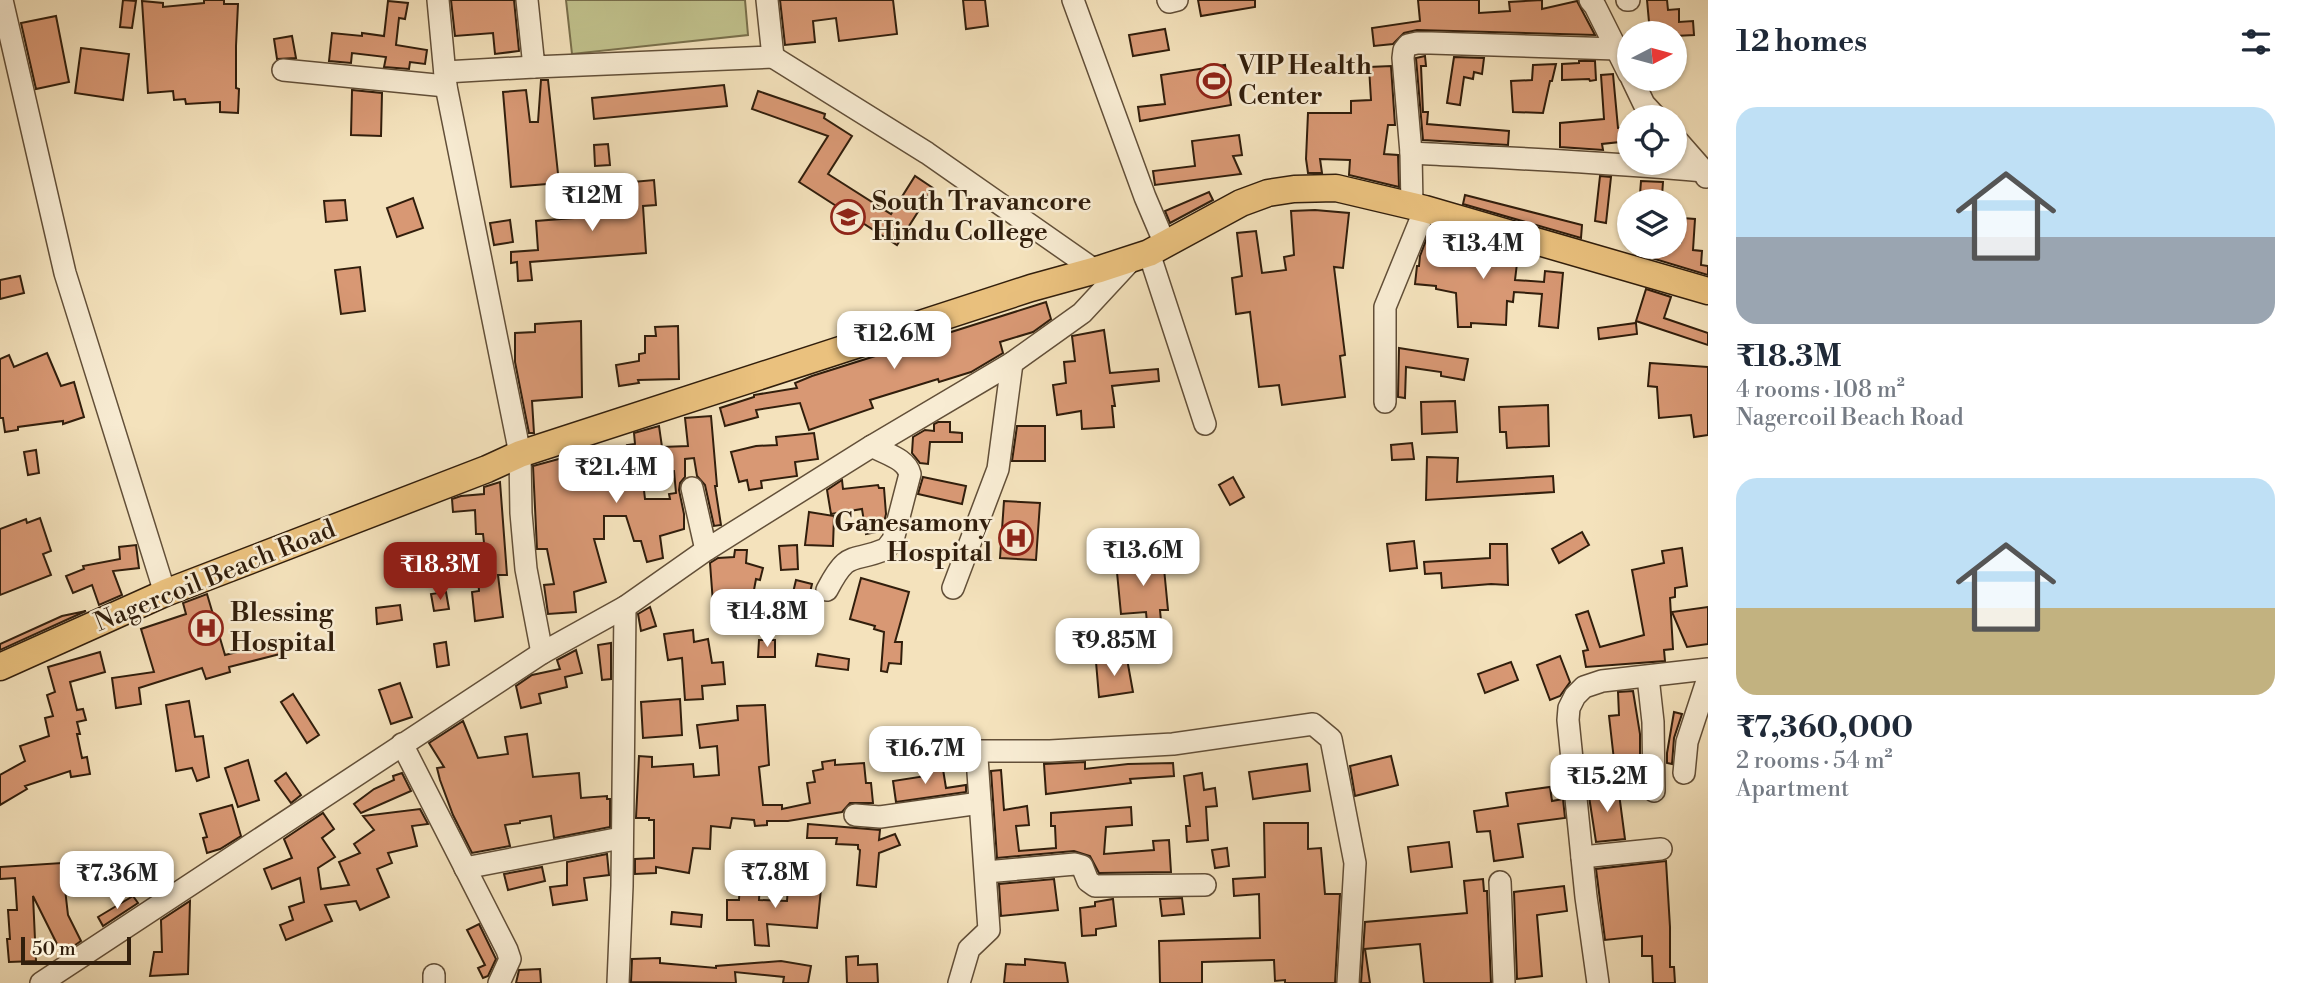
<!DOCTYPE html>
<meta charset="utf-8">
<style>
body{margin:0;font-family:"Libre Bodoni",serif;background:#f6f6f7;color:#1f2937;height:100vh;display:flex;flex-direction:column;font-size:26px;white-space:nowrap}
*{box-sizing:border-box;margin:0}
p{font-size:23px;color:#747a83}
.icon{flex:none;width:38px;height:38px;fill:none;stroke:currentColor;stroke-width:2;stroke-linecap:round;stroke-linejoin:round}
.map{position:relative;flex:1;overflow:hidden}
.side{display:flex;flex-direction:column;background:#fff;width:595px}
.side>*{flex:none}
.needle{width:46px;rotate:84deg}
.tools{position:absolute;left:1617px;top:21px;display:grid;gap:14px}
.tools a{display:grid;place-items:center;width:70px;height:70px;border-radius:50%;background:#fff;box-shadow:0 2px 5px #0004;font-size:35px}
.scale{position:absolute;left:21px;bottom:18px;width:110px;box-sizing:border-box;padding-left:7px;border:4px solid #311e0c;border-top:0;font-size:19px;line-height:24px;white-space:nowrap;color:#311e0c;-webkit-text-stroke:5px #f8ecd3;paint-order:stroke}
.price{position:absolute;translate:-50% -60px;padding:0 16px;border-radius:14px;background:#fff;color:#222;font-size:23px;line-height:46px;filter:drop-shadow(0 2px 4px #0008)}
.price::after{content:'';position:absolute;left:50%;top:42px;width:21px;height:16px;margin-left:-10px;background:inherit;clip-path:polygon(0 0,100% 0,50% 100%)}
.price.on{background:#8f2418;color:#fff}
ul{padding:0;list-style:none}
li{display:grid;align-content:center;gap:14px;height:371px;padding:0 28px}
li span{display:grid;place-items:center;height:217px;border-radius:21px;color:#555}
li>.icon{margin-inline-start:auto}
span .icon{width:126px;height:126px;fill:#fffc;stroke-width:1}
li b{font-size:30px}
h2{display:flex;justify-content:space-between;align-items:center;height:84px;padding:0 28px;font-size:30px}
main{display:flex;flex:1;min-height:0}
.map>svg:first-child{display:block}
.green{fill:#c1c28d;stroke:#79704c;stroke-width:2}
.building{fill:#d89874;stroke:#311e0c;stroke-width:2;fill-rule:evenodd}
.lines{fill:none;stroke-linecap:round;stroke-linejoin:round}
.minor-casing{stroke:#624f38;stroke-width:24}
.major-casing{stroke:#311e0c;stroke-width:29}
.minor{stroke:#f8ecd3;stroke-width:21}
.major{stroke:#eac17e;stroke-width:26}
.labels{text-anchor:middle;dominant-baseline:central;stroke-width:5;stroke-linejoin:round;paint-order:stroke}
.poi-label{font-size:26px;font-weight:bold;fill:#311e0c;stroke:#f8ecd3;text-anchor:start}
.street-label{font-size:26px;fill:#311e0c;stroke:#f8ecd3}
</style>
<main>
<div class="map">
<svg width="1708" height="983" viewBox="0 0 1708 983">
<rect width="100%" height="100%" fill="#f4e2bc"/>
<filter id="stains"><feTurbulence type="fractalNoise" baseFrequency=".00286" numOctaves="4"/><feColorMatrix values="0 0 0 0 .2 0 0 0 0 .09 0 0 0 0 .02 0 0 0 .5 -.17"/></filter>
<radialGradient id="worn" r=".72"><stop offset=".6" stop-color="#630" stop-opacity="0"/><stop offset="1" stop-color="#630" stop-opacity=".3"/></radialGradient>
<path class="green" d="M566,0H745L748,35L572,54Z"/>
<g class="building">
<path d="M123,0L136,1L132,28L120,27Z"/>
<path d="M204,0H224V4H238L236,46V88L239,89L238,113L220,112V102L186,104L185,99L174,100L173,91L148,93L142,1L163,3V7L204,3Z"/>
<path d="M451,0H514L519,51L495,54L493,33L455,36Z"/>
<path d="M780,0H893L897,34L839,41L836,18L813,21L815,42L785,45Z"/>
<path d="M963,0H985L988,26L966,29Z"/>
<path d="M1198,0H1255V7L1201,16Z"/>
<path d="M1418,0H1479V13L1510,11L1509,2L1542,0V9L1577,1L1595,35L1417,30L1404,33L1393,44L1374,46L1372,28L1420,21Z"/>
<path d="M1647,0H1667L1668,10L1679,9V22L1693,21L1694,35L1675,36V33H1650Z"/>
<path d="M388,1L408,3L405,19L399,18L396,45L427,50L425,64L410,62L409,69L384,67L386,57L352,53L351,63L329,61L332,33L362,36V33L384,36Z"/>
<path d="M56,16L69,82L36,89L21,23Z"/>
<path d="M1165,29L1169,50L1133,56L1129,35Z"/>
<path d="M292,36L296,58L277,59L274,39Z"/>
<path d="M81,48L129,54L123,100L75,93Z"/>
<path d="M1425,56L1426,66H1421L1423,112H1428L1427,124L1509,131L1508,145L1423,140L1416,58Z"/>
<path d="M1454,57L1484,58L1482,74L1474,72L1473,79L1464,77L1460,105L1447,103Z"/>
<path d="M1579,61H1595L1596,80L1590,81L1589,79L1562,80V64L1579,63Z"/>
<path d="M1556,64L1552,81H1550L1543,113L1513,112L1511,81L1532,80L1533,65Z"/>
<path d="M1225,65L1231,105L1140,121L1138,107L1165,104L1161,75Z"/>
<path d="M1391,66L1395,125H1388L1384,154L1398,155L1399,187L1349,175L1350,160L1320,159L1322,173H1308L1306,159L1308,113H1351V101L1371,100L1369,67Z"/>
<path d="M1613,74L1618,128L1629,127V141L1602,144L1603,150L1560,147V123L1604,119L1601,75Z"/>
<path d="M541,80H548L559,183L511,187L503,92L526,90L530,122H538Z"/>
<path d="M724,85L727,106L594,119L592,98Z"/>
<path d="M352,90L382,93L381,136L351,135Z"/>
<path d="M758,91L825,114L824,118L852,136L828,174L891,214L915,176L933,188L897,245L799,182L828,136L752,109Z"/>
<path d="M1239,135L1242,155L1233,156L1241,174L1155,185L1153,171L1195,166L1192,141Z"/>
<path d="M608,144L610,165L595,166L594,145Z"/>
<path d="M1600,176L1611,177L1606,223L1595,221Z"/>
<path d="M654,180L656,205L643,206L646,253L530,262L532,280L518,281L517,262L511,263V252L538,250L536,221L624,214L622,183Z"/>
<path d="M1641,181L1663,182L1662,196L1640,194Z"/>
<path d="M1209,192L1213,200L1170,223L1165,211Z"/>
<path d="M1465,195L1582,225L1581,238L1463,204Z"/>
<path d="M413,198L423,228L397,237L387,208Z"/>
<path d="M345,200L347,220L326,222L324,201Z"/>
<path d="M1315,210L1349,213L1343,268L1334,267L1345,355L1340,356L1345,397L1282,405L1279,385L1259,387L1250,312L1236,314L1232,278L1242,276L1237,233L1256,231L1262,273L1286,270L1284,257L1294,255L1291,211Z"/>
<path d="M1682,218L1695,219L1693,250L1702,251L1701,265L1708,266V275L1635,253L1637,247H1675V241L1681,242Z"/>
<path d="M510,220L513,242L494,245L490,223Z"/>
<path d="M1428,235L1471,239L1470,242L1499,247L1498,253L1518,255L1515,280L1544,282L1545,271L1563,273L1558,328L1539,326L1542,294L1514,292L1513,302L1507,301L1506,325L1471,323V327H1458L1456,293L1436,289V286L1415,284L1417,266H1419L1420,256Z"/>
<path d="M360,267L365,311L341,314L335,270Z"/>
<path d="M20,276L24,293L0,299V280Z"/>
<path d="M1646,289L1671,297L1664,318L1708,333V345L1636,321Z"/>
<path d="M1046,302L1051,319L1033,332L1000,342L1003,353L971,372L939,382L938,379L870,400L873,408L809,430L800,403L756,410L758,417L725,426L720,408L754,397V395L797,388L795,383L812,376Z"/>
<path d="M581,321L582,397L532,401L534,433H529L515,362V333L535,332V324Z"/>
<path d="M1636,323L1637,334L1599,339L1598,328Z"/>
<path d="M678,326L679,379L638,380L639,383L619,386L616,365L639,361V354L645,353V336H656L655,327Z"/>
<path d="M1104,330L1110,373L1158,369L1159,381L1112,386L1115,406H1112L1114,427L1082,429L1081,411L1057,415L1053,385L1066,383L1064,362L1075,361L1072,336Z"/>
<path d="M1399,348L1468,359L1464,380L1441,376V372L1406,367L1405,398L1398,397Z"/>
<path d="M47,353L61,386L74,382L84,417L63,424V421L18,427V430L5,432L3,418H0V359L9,355L14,367Z"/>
<path d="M1650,363L1708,367V435L1694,437L1691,415L1659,418L1657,387L1648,386Z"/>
<path d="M1455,401L1457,432L1422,434L1421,402Z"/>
<path d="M1548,405L1549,446L1507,448L1506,432H1500L1499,407Z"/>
<path d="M711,416L717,486H715L721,525L714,526L705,485L697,476L694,458L685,459V477L680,483L679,490L684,514V529L660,536L663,558L647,562L641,541H634L626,516H604V539H594L606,582L574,592L576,612L548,614L544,585L554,584L547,549H537L533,466L577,454L581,476L603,475L602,458L629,457L627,445L635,444L634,433L659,426L662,447L688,446L685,418ZM674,471L676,493L669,494L670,499H645L642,473Z"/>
<path d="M938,422H950V432L962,433V442H930L928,464L920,463L912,453L913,437L925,430L934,431V424Z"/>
<path d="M1017,426H1045V461H1012Z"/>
<path d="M814,433L818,459L795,462L797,476L761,481L762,488L749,490L747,480L739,482L731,452L756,446L777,445L776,437Z"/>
<path d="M1412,443L1414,459L1392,460L1391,445Z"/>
<path d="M36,450L39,473L28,475L24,452Z"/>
<path d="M1427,457L1458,458L1457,482L1553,476L1554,492L1426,500Z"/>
<path d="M923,477L966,486L962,504L918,494Z"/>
<path d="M1233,477L1244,497L1230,505L1219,485Z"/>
<path d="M842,480L843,489L878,485L879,488H884L886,514L882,531L866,534L862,509L831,514L827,490Z"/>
<path d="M500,482L507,575H498L503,617L475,621L472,592L479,591L477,562L486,561L483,534H476L475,510L453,512L452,499L461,496L484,494V487Z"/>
<path d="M1004,501L1040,503L1036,560L1000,558Z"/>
<path d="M809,512L834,516L833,546L805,545Z"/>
<path d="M40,518L51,551L43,554L51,575L0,595V529L26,519L27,523Z"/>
<path d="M1582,532L1589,545L1559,563L1552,549Z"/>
<path d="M1414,541L1417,568L1390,571L1387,544Z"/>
<path d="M1490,544H1507L1508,585L1491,584L1442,588L1441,573L1425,574L1424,562L1490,558Z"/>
<path d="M136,545L139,568L113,571L122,595L99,605L92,585L73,593L66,576L84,569L83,566L120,559L119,547Z"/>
<path d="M797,545L798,569L781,570L779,546Z"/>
<path d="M1682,548L1687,586L1675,588V597L1670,598L1673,649L1664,650L1665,661L1586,667L1583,651L1588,650L1576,615L1588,611L1600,647L1644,635L1632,570L1664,563L1662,551Z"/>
<path d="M735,550H747L746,563L763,568L760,580L756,579L751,606L730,602L713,603L710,563L718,558L734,557Z"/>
<path d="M1163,558L1168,610H1160L1161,621L1147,623L1146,612L1121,614L1116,562Z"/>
<path d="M861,578L909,592L895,642H902L901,664L889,663L887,672L881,671L884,632L874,629L875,626L850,619Z"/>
<path d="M796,580L812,584L807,605L791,601Z"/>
<path d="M446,592L449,609L434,611L431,594Z"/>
<path d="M207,594L225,655L277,642L280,654L229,667L230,672L206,679L202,668L139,688L141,704L116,708L112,678L154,672L141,629L186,614L183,603Z"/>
<path d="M400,605L402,620L377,624L376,608Z"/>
<path d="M650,607L656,626L641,631L638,614Z"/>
<path d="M1708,607V644L1687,647L1672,612Z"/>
<path d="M86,611L0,650V644L62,616Z"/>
<path d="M693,630L694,642L708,639L712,663L723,662L725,684L702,686L703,699L685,700L682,658L668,660L664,634Z"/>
<path d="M759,640H775V657H758Z"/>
<path d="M446,642L449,665L437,667L434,644Z"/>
<path d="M611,643V679L602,680L598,645Z"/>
<path d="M576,650L582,673L565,677L567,687L539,694L541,703L521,708L516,686L532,675L560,669L557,660Z"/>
<path d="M100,652L105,672L70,682L77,710L83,709L86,720L77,722L80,734H77L82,758L87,757L90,774L71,777L70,771L25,786L27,789L0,805V775L25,761L20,746L49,736L45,718L53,716L47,695L55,692L48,667Z"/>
<path d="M818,654L849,659L848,670L816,666Z"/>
<path d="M1560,656L1570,682L1560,696L1550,700L1537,665Z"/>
<path d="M1127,659L1133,692L1099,697L1096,662Z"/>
<path d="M1511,662L1518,680L1485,693L1478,674Z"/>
<path d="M400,683L412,717L391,724L379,690Z"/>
<path d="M1633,691L1640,734V757L1614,760L1609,716L1619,715L1618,692Z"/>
<path d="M293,694L319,735L307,743L281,702Z"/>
<path d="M680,699L682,735L643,738L641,702Z"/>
<path d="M189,701L195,737L203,736L209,777L197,781L192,768L176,771L166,705Z"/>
<path d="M765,705L769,765L759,767L763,805H782V809L810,803L807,783L815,782L813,771L823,769L822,762L835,760V765L864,763L866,783H871L873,803H850L842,812L788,821H767V825L755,826L754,820L732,818L730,828L711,826L710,849L693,848L689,873L656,867V873L635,874V859L654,858V820H649V818H636L639,756L652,757V767L693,764L694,777L719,775L717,746L700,748L697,725L738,720L737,706Z"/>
<path d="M1674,712L1682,714L1674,738L1672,764L1667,763V753Z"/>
<path d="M463,721L478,758L508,754L505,737L527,734L533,777L579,773L581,798L607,796V799H610V827L554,838L551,816L520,821V823L505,825L510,846L472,853L453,815L440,780L437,768L444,767L429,743Z"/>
<path d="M1391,756L1398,785L1355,796L1350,766Z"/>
<path d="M248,760L259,800L238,807L225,768Z"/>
<path d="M1085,762V769L1128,764L1173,763L1174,776L1130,779L1131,783L1046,794L1044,764Z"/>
<path d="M942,763L946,788L966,785V792L896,802L893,781L926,776L925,765Z"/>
<path d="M1307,764L1310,791L1253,799L1249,772Z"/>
<path d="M1001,770L1004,810L1027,806L1029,825L1016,826L1019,851L1056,848L1055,826H1051V813L1131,807L1132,825L1106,827L1104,854L1154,850L1153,841L1169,840L1171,872L1099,873L1090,856L1074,851L997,858L991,771Z"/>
<path d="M286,773L301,795L291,803L275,781Z"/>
<path d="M402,773L411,791L361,813L354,804L374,789L394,780L393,776Z"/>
<path d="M1202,773L1204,790L1215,788L1217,806L1206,807L1208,840L1187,842L1186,826H1190L1184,776Z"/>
<path d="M1618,786L1625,839L1596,842L1588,790Z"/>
<path d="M1550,787L1552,801L1563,799L1565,818L1518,824L1523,857L1494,861L1490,831L1477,832L1474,811L1508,806L1506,793Z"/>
<path d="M232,805L241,836L220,849L207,853L203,838L207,837L200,814Z"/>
<path d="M420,809L428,824L412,826L417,846L388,853L392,863L377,869L389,897L360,910L356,901L325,905L332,921L286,940L280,925L293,920L289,907L304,902L300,878L272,889L264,869L292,858L284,839L323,813L334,829L322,838L335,857L318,868L321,889L349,885L339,862L360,853L354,844L374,830L363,816Z"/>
<path d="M1264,823H1308V849L1321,848L1325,894H1340L1335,983H1285V980L1275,981L1274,960L1202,962V983H1160L1159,941L1260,938L1259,894L1234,896L1233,879L1265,877Z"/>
<path d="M808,824L880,830L879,840L895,834L900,845L879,853L876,887L857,885L860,850L858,849V845L836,844L837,838H807Z"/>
<path d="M1449,842L1452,867L1411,872L1408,847Z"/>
<path d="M1227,848L1229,866L1215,868L1212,850Z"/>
<path d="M607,854L609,875L584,878L587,900L553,905L550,887L567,885V862Z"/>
<path d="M1666,861L1670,927V967H1674L1675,983H1653L1652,956H1642V936L1605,940L1596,869Z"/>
<path d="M62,863L68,915L81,941L62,954L33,896L36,961L9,962L7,939H10L8,910H17L15,878L0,879V867Z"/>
<path d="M542,867L545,881L508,890L504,874Z"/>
<path d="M1054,879L1058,910L1001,916L999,884Z"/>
<path d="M1483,879L1484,891H1487L1491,983H1424L1420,944L1365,949L1370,983H1361L1365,922L1467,913L1464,881Z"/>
<path d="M740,882H760L759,900L787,901L788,886L821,889L817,928L767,924L769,946L755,945L753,920H727V900H739Z"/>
<path d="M1564,886L1567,911L1537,915L1542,976L1517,979L1514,892Z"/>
<path d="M133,896L138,903L103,926L98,917Z"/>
<path d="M1182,898L1184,914L1162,916L1160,899Z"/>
<path d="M1113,899L1116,926L1096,929V935L1082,936L1080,908L1095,906V902Z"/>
<path d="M190,901L188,974L150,976L154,952H162L161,920Z"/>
<path d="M672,912L702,915L701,927L671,924Z"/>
<path d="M479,924L496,959L488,976L483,978L478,968L485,965L467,930Z"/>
<path d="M858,956V965L877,964L878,983H847L846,957Z"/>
<path d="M660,958V963L716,968V966L781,961L811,966L808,983H783L784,977L735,972L736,983L631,982L632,959Z"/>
<path d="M1025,959L1065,963L1068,983H1004L1006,964L1025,965Z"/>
<path d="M540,969L541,983H516L519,970Z"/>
</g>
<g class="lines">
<g class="minor-casing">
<g id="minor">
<path d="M2,0L65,273L165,593"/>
<path d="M438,0L446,86L520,454L521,513L526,569L542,653"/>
<path d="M527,0L534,67L773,57L767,0"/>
<path d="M1073,0L1145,197L1165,244"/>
<path d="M1168,0L1169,2L1177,0"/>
<path d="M1590,0L1595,6L1629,74"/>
<path d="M1627,0H1629"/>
<path d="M773,57L927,153L1096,271"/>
<path d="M283,70L446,86"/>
<path d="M445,72L534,67"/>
<path d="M1632,79L1644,104L1656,117"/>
<path d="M1675,138L1704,171L1706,177"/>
<path d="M1411,153C1509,158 1606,162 1704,171"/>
<path d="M1412,206L1411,153L1403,58L1404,50L1408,45L1417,43H1431L1616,49"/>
<path d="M1149,253L1205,424"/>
<path d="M1385,402V307L1425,209"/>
<path d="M692,488L706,550"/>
<path d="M953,588L998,469L1012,363"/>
<path d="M827,590C849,548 851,564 886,549L893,540L910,474C906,458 885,454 872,446"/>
<path d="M1648,677L1653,722L1654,791"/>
<path d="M402,744L507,950L510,959L499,983"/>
<path d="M1684,773L1687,742L1708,678"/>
<path d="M855,815L880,817L980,803"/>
<path d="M1582,857L1661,849"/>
<path d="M465,868L621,838"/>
<path d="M986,872L1075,864L1082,866L1088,881L1095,886L1205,885"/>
<path d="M1500,882L1504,983"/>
<path d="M434,975V983"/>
<path d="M41,983L542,653L625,607L706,550L872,446L1012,363L1082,313L1133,258"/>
<path d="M618,983L622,886L625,607"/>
<path d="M959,983L969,949L989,930L977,758L981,751H1050L1173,744L1313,724L1331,739L1355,863L1348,983"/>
<path d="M1598,983L1586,897L1568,720L1569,708L1575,696L1584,687L1602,681L1708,669"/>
</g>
</g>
<g class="major-casing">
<path id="major" d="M0,667L165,593L487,469L520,454L1031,288L1100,269L1149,253L1241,203L1268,193L1294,189L1336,188L1425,209L1708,291"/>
</g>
<use href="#minor" class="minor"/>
<use href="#major" class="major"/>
</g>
<defs>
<g id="stadium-ring" transform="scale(1.75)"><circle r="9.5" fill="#f8ecd3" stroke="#8f2418" stroke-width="1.5"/><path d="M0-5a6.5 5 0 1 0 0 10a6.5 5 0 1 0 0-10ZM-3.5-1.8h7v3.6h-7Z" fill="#8f2418"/></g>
<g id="university-ring" transform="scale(1.75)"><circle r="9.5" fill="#f8ecd3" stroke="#8f2418" stroke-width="1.5"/><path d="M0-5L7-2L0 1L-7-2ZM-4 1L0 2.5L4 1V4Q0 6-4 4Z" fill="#8f2418"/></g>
<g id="hospital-ring" transform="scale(1.75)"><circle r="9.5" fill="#f8ecd3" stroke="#8f2418" stroke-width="1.5"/><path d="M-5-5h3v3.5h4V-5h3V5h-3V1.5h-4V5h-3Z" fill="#8f2418"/></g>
</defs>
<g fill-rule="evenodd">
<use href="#stadium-ring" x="1214" y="81"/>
<use href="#university-ring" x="848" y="217"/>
<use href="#hospital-ring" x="1016" y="538"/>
<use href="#hospital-ring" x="206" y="628"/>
</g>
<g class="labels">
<g class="poi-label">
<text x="1238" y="66">VIP Health<tspan x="1238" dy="30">Center</tspan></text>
<text x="872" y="202">South Travancore<tspan x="872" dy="30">Hindu College</tspan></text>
<text x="992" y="523" text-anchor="end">Ganesamony<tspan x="992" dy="30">Hospital</tspan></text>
<text x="230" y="613">Blessing<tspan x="230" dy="30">Hospital</tspan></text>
</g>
<g class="street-label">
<text transform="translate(215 576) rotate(-22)">Nagercoil Beach Road</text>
</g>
</g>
<rect width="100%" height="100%" filter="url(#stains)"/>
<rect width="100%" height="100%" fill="url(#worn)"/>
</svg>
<div class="tools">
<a><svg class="needle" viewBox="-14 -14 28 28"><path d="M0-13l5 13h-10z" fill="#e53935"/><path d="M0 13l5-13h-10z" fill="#747a83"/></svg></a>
<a><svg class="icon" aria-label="locate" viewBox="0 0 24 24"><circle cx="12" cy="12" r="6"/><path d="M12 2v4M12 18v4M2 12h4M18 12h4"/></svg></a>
<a><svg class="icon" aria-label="layers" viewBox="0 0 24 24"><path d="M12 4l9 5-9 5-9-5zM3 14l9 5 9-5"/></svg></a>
</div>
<div class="scale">50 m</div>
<b class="price" style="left:592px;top:233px">₹12M</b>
<b class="price" style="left:1483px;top:281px">₹13.4M</b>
<b class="price" style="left:894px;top:371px">₹12.6M</b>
<b class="price" style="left:616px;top:505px">₹21.4M</b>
<b class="price" style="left:1143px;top:588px">₹13.6M</b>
<b class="price on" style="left:440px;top:602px">₹18.3M</b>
<b class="price" style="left:767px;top:649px">₹14.8M</b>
<b class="price" style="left:1114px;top:678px">₹9.85M</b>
<b class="price" style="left:925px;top:786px">₹16.7M</b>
<b class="price" style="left:1607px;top:814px">₹15.2M</b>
<b class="price" style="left:775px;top:910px">₹7.8M</b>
<b class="price" style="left:117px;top:911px">₹7.36M</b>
</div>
<section class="side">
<h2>12 homes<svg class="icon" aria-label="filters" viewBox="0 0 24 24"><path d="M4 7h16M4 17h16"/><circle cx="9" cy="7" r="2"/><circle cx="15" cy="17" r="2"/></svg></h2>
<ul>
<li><span style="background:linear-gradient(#bfe0f5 60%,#9aa5b1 0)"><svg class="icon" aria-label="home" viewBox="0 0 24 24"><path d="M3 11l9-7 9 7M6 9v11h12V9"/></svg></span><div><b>₹18.3M</b><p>4 rooms · 108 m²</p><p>Nagercoil Beach Road</p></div></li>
<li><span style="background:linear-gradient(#bfe0f5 60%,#c2b280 0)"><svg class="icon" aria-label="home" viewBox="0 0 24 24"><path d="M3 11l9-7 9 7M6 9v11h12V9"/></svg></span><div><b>₹7,360,000</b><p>2 rooms · 54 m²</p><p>Apartment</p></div></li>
</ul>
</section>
</main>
